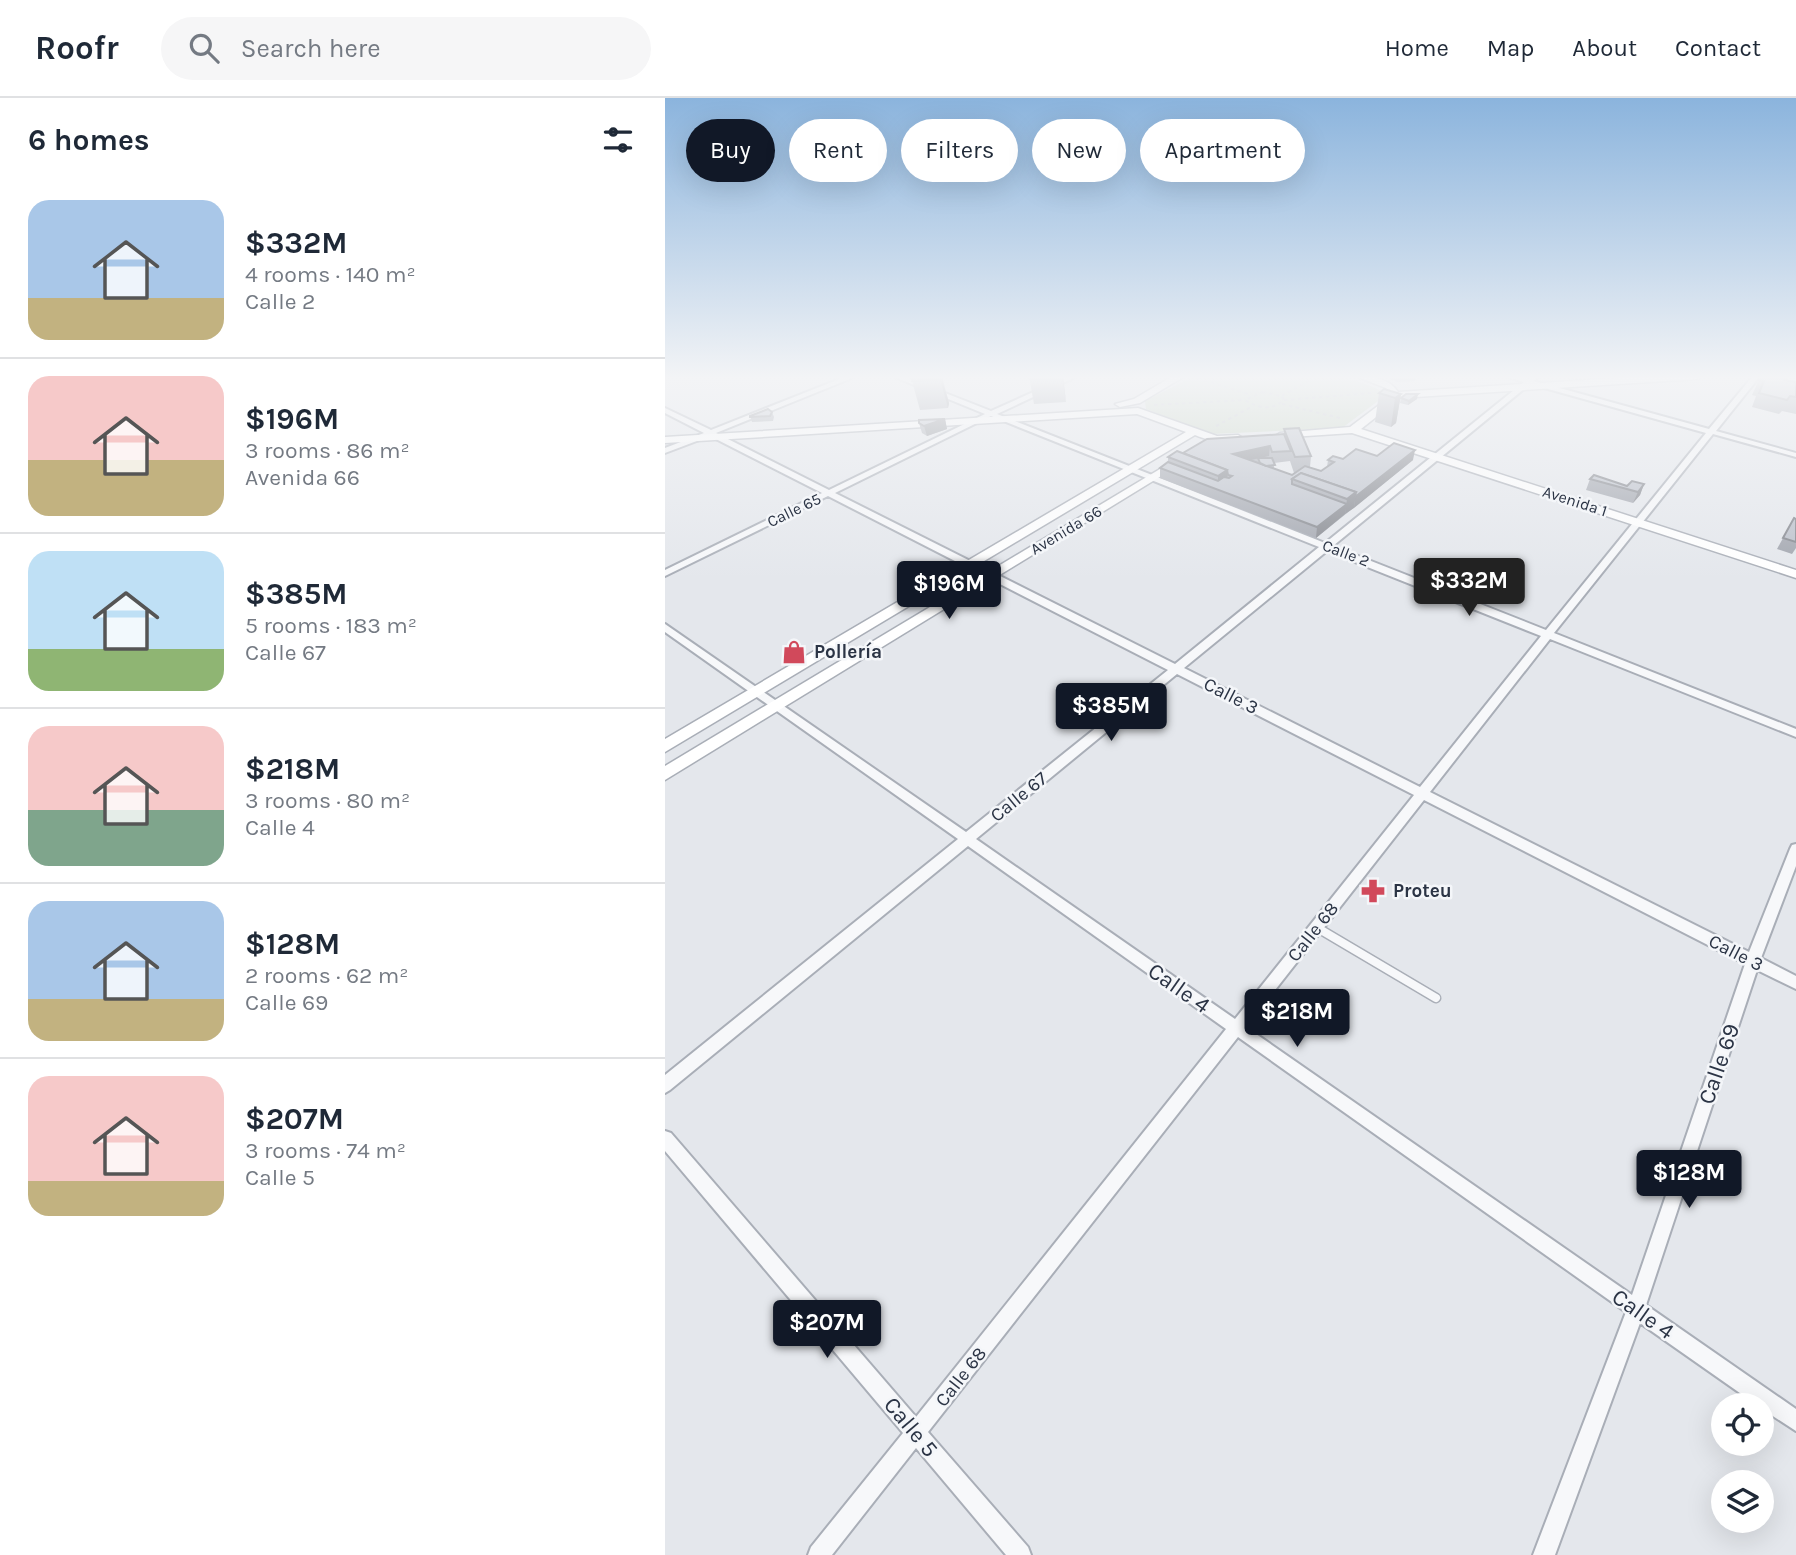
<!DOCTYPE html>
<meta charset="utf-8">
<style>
body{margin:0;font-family:Karla,sans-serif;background:#f6f6f7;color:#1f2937;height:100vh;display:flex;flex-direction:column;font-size:26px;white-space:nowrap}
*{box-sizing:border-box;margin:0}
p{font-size:23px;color:#747a83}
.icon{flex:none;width:38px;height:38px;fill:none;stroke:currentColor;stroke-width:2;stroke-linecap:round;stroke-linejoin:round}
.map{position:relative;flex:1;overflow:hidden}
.details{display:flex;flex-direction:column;background:#fff;width:665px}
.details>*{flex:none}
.guide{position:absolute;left:21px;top:21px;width:665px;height:63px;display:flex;gap:14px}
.controls{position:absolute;left:1046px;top:1295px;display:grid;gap:14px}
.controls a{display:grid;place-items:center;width:63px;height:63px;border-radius:50%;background:#fff;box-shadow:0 7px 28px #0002;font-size:35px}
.price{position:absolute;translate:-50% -60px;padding:0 16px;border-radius:7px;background:#111827;color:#fff;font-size:23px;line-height:46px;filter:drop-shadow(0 2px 4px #0008)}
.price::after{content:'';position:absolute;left:50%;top:42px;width:21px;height:16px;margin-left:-10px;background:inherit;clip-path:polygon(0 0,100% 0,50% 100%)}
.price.on{background:#222;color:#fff}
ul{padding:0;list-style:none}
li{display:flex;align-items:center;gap:21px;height:175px;padding:0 28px}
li+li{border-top:2px solid #e0e1e3}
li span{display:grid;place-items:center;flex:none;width:196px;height:140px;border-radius:21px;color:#555}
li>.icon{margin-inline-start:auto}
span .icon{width:84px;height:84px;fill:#fffc;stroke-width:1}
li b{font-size:30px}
h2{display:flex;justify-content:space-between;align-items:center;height:84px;padding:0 28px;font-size:30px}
.chip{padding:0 24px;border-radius:32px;background:#fff;box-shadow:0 7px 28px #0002;font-size:24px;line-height:63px}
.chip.on{background:#111827;color:#fff}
header{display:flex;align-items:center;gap:42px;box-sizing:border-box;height:98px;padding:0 35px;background:#fff;border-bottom:2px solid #e0e1e3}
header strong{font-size:33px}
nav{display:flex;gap:38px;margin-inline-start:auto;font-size:24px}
.search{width:490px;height:63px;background:#f6f6f7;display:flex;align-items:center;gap:18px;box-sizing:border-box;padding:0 24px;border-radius:38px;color:#747a83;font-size:26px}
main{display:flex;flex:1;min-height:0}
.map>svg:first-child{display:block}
.green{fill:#c9d6c5}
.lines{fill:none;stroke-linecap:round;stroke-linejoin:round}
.service-casing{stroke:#a9aeb7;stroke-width:11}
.minor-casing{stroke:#a9aeb7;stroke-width:4}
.secondary-casing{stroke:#a9aeb7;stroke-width:3}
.path{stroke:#c2c5cb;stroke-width:2;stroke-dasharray:3.5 3.5;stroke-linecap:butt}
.service{stroke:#f7f8fa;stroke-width:8}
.minor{fill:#f7f8fa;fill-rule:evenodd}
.secondary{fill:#fff;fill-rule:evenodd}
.wall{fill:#a1a5ae;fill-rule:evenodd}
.shaded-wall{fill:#83868d}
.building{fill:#bbc0ca;stroke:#83868d;stroke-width:2}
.labels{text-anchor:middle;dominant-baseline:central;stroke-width:5;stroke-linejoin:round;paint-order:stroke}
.far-street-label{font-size:16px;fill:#2b3445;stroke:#f4f6f9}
.poi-label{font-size:19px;font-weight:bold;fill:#2b3445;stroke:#f4f6f9;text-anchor:start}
.street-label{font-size:19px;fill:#2b3445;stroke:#f4f6f9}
.near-street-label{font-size:23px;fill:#2b3445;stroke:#f4f6f9}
</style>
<header>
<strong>Roofr</strong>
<div class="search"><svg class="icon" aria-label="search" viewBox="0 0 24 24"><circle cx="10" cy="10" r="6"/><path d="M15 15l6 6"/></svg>Search here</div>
<nav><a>Home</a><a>Map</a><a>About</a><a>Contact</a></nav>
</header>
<main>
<section class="details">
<h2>6 homes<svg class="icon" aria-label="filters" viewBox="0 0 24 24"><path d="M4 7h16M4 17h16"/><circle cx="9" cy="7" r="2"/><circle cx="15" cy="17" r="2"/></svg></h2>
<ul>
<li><span style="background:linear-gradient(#a9c7e8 70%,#c2b280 0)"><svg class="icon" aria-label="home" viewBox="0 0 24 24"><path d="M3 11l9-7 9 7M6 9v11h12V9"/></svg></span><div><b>$332M</b><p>4 rooms · 140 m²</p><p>Calle 2</p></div></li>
<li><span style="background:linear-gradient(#f6c9c9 60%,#c2b280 0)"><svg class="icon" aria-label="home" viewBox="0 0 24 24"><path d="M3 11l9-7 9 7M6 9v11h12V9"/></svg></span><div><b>$196M</b><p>3 rooms · 86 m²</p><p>Avenida 66</p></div></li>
<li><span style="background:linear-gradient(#bfe0f5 70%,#8fb573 0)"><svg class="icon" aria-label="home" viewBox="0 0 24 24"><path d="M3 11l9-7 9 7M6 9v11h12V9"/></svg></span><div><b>$385M</b><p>5 rooms · 183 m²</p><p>Calle 67</p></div></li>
<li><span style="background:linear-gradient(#f6c9c9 60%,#7fa58c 0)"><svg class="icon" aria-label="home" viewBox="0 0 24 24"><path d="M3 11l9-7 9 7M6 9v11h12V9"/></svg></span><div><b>$218M</b><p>3 rooms · 80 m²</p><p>Calle 4</p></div></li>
<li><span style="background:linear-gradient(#a9c7e8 70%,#c2b280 0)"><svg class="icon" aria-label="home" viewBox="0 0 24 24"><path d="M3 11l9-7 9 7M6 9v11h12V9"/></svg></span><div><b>$128M</b><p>2 rooms · 62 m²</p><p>Calle 69</p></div></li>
<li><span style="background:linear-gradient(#f6c9c9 75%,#c2b280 0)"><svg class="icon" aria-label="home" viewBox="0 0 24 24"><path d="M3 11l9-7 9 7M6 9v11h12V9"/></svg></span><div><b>$207M</b><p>3 rooms · 74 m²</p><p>Calle 5</p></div></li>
</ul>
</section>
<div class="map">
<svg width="1131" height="1457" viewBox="0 0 1131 1457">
<rect width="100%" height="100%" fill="#e4e7ec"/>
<path class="green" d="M529,278C578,278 685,267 721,297L677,330L547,336L481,311L480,303Z"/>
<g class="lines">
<g class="service-casing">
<path id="service" d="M651,829L771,900"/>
</g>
<g class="minor-casing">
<path id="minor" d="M182,278H192L51,335L164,392L320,316L227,278H237L326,313L404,278H413L332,316L660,445L859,284L840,278H852L863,281L867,278H874L869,283L1044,331L1088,278H1095L1051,333L1131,355V359L1048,336L889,535L1131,631V639L885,541L765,694L1084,854L1125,751L1127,747L1131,746V768L1096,860L1131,878V891L1092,872L981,1207L1131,1311V1333L1097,1311V1307H1092L975,1225L890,1457H868L961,1214L573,939L263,1334L363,1449L366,1457H341L251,1350L167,1457H143L146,1449L238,1335L0,1053V1033L6,1035L251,1319L561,931L303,748L5,992L0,995V977L293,741L0,534V526L301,734L503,572L163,398L0,478V472L157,395L45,338L0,355V350L39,335L0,315V310L46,332ZM865,286L1041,335L881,532L668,448ZM326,318L654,449L510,566L170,395ZM662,453L876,538L755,689L519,570ZM512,576L749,697L570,921L311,741ZM759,702L1080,866L967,1197L581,929Z"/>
</g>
<g class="secondary-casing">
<g id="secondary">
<path d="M508,278H520L475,305L455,309L450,306L469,301Z"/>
<path d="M690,278C706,278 724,280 733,294L983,278H1038L1033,281L735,300L696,331L1131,472V480L687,335L611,340L610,338L615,335L685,329L726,298L721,290Z"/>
<path d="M473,310L552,338L573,337L578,340C564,349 545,343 530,337L0,654V641L521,334L472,316L0,345V339Z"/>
<path d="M515,359L519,360V364L0,682V668Z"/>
</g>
</g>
<g class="path">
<path d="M526,278L583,296"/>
<path d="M597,294L617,298L619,302C607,313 593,310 580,302Z"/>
<path d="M617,298L651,278"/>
<path d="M619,302L707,295"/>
<path d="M617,306L675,320"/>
<path d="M489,307L580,302"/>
<path d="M551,328L588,308"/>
</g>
<use href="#service" class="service"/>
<use href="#minor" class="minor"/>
<use href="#secondary" class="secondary"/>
</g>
<g class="wall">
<path d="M248,278H277L284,305L283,310L255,312L247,283Z"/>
<path d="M364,278H398L401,304L369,306Z"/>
<path d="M724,278H751L750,283L733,284L724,281Z"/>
<path d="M1094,282H1123L1131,284V316L1117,313L1114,316L1087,309L1091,298L1087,297Z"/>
<path d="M714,295L736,296L731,325L726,329L710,324Z"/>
<path d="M736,300L752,301L743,307L735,305Z"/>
<path d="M107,314L109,319L108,323L87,324L85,318Z"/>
<path d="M280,321L282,331L262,338L257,335L254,325Z"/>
<path d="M619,331L646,358L645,369L656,373L662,369L663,362L712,358L748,362L651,440L495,380V370L503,364V359L619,336ZM625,363L629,375L630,374L627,377L609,371V365Z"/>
<path d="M925,381L962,388L979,386L975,397L968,405L921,392Z"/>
<path d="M1129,420L1131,421V450L1127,456L1112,451Z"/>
</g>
<g class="shaded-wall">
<path d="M276,278L284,305L283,310L275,281Z"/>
<path d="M397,278H398L401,304Z"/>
<path d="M736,296L731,325L726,329L730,300Z"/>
<path d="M753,296L752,301L743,307L744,303Z"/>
<path d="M280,321L282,331L262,338L259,328Z"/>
<path d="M605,348L604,358L568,366V356Z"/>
<path d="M750,352L748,362L689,410L690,399Z"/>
<path d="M562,372L563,387L553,392V378Z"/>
<path d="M979,386L975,397L968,405L973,394Z"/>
<path d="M691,394L689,410L680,416L682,401Z"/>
<path d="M682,406L680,416L651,440L652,429Z"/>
</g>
<g class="building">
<path d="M248,278H276L275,281L247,283Z"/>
<path d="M1100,278H1123L1120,282L1131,284V299L1125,298L1122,302L1094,295L1099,283L1094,282Z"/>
<path d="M719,291L736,296L730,300L714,295Z"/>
<path d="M741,296H753L744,303L736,300Z"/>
<path d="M103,311L107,314L105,318L85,319V318Z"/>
<path d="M280,321L259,328L254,325V322Z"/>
<path d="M634,330L646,358L630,359L619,331Z"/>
<path d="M619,336L626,353L607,354L605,348L568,356L627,377L640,368L656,373L669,364L663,362L668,358L678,361L691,351L712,358L729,345L750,352L690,399L691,394L636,375L627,381V386L682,406L652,429L495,370L503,364L553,383L559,379L564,380L567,378L563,377L562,372L518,355L542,341Z"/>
<path d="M512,353L562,372L553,378L503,359Z"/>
<path d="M593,360H607L610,367L601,368L595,365Z"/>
<path d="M636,375L691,394L682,401L627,381Z"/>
<path d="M929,377L962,388L967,383L979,386L973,394L925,381Z"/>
<path d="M1129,420L1131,421V444L1118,440Z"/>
</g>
<linearGradient id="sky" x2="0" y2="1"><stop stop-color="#8bb4dd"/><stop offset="0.58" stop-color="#f3f4f6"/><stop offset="1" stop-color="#f3f4f6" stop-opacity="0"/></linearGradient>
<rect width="1131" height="482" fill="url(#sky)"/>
<defs>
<g id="shop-bare" transform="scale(1.89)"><path d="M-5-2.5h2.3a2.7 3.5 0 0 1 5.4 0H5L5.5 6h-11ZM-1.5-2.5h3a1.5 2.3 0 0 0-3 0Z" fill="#d1495b" stroke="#f4f6f9" stroke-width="2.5" paint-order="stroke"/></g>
<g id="pharmacy-bare" transform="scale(1.89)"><path d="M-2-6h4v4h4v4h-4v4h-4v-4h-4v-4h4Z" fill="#d1495b" stroke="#f4f6f9" stroke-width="2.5" paint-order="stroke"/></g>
</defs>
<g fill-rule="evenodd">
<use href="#shop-bare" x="129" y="554"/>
<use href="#pharmacy-bare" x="708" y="793"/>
</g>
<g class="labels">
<g class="far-street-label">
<text transform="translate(910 403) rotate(18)">Avenida 1</text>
<text transform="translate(129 412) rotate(-26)">Calle 65</text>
<text transform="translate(401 432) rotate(-31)">Avenida 66</text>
<text transform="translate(681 455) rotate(21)">Calle 2</text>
</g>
<g class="poi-label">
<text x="149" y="554">Pollería</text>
<text x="728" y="793">Proteu</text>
</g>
<g class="street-label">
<text transform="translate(566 598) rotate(27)">Calle 3</text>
<text transform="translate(354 699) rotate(-39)">Calle 67</text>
<text transform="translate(648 834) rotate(-52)">Calle 68</text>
<text transform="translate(1071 855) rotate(27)">Calle 3</text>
<text transform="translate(296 1279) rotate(-52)">Calle 68</text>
</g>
<g class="near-street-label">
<text transform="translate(514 890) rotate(35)">Calle 4</text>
<text transform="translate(1054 966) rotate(-71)">Calle 69</text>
<text transform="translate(978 1216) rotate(35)">Calle 4</text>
<text transform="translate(246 1329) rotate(50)">Calle 5</text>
</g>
</g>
</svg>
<div class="controls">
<a><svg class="icon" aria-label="locate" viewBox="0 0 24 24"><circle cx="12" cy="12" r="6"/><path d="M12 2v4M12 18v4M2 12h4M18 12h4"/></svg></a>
<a><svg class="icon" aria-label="layers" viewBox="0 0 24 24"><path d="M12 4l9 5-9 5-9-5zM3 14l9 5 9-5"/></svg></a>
</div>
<b class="price on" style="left:804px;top:520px">$332M</b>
<b class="price" style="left:284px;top:523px">$196M</b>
<b class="price" style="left:446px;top:645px">$385M</b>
<b class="price" style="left:632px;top:951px">$218M</b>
<b class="price" style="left:1024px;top:1112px">$128M</b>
<b class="price" style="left:162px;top:1262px">$207M</b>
<div class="guide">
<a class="chip on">Buy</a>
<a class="chip">Rent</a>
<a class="chip">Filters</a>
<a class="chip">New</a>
<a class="chip">Apartment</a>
</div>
</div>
</main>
